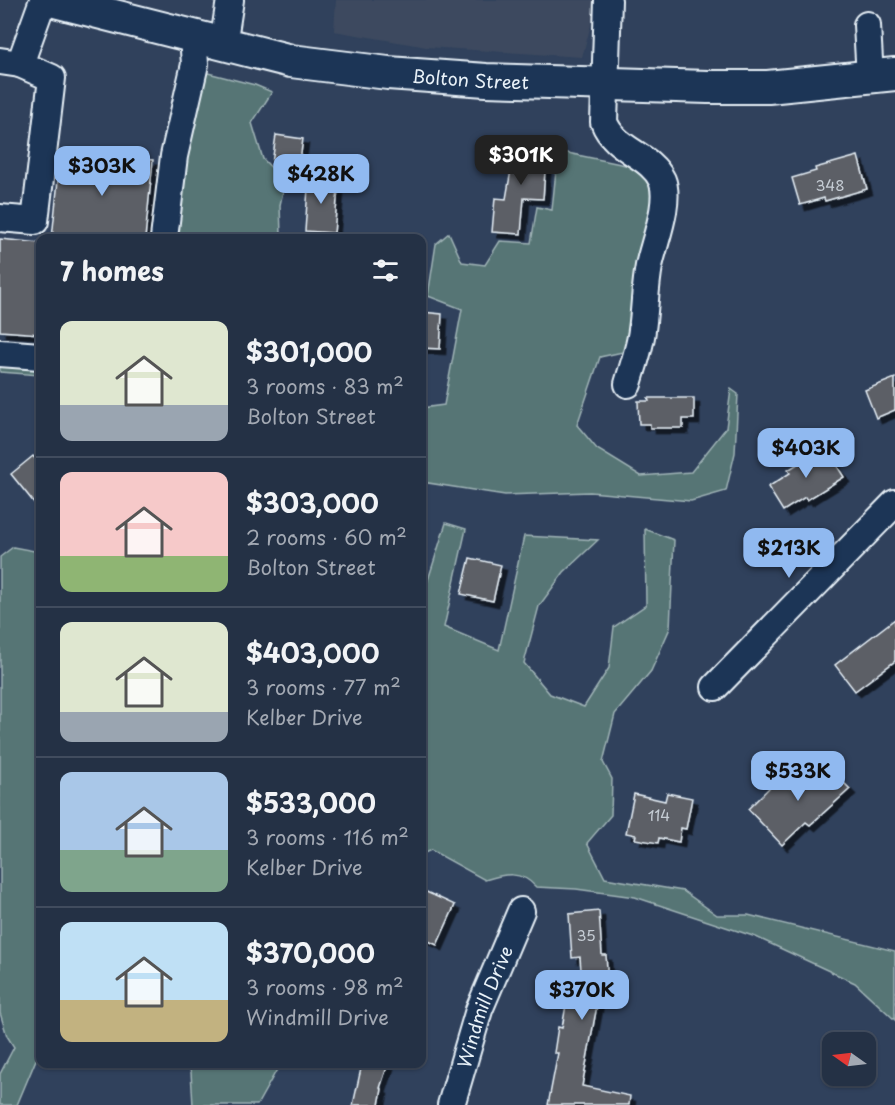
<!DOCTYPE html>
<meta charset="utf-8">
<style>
body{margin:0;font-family:"Playpen Sans",sans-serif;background:#2c394c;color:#f1f3f6;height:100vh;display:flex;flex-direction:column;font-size:22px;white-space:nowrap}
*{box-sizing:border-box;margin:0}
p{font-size:20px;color:#a3a9b3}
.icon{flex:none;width:33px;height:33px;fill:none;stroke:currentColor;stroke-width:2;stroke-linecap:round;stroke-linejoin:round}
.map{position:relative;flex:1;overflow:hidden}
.side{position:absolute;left:36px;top:234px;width:390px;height:834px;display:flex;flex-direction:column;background:#243145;border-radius:12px;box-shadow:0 2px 4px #0004,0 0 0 2px #414c5e}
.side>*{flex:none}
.needle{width:39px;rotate:284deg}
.fabs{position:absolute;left:822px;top:1032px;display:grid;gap:12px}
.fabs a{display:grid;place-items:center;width:54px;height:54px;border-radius:12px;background:#243145;box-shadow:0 2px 4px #0004,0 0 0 2px #414c5e;font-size:30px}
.price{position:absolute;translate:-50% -51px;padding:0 14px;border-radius:12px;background:#90b9f0;color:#111;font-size:20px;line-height:39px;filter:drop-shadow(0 2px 3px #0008)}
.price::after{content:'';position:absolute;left:50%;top:36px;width:18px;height:14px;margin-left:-9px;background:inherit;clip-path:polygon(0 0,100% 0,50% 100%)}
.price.current{background:#222;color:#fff}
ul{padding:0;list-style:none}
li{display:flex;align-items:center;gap:18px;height:150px;padding:0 24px}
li+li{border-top:2px solid #414c5e}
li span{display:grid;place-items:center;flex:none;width:168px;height:120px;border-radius:12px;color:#555}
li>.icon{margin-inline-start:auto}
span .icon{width:72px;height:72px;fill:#fffc;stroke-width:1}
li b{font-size:26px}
h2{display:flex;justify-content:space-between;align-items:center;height:72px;padding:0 24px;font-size:26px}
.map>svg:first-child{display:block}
.built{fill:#3d4a5f}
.green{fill:#567574;stroke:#9fb3b6;stroke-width:1.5}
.building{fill:#5c5e66;stroke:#e8f1f8;stroke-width:1.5;filter:url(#shadow)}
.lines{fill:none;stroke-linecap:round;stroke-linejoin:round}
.minor-casing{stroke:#e8f1f8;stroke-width:30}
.major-casing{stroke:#e8f1f8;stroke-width:36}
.minor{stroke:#1d3557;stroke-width:26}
.major{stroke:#1d3557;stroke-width:32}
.labels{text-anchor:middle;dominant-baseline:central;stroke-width:6;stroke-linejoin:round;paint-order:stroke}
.number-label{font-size:15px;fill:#c5ccd4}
.street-label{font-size:18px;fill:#e8f1f8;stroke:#1d3557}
</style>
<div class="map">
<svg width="895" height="1105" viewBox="0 0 895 1105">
<defs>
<filter id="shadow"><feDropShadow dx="5.5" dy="5.5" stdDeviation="0" flood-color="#0009"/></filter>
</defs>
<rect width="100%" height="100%" fill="#30415c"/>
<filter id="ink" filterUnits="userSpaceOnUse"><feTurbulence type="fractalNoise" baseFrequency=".0167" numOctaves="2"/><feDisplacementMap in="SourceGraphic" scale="12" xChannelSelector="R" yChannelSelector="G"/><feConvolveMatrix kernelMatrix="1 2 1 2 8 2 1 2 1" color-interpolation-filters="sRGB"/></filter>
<g filter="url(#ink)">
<path class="built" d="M336,0H598L582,57L427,47L334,31Z"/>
<g class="green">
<path d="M204,72L255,85L272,92L252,123L263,159L285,182L280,205L281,235L292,238H177L189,130Z"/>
<path d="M558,151L630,166L655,188L632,350L600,357L577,425L597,449L641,476L691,472L726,428L731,389L738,394L735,453L726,491L691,501L590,492L505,495L422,482V408L444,405L462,309L428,296L436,244L449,233L462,262L485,265L500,241L531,243L537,207L552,210Z"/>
<path d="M0,363L40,366V375L0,372Z"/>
<path d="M446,523L466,529L444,627L499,650L524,536L598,540L564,572L539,606L524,663L550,694L584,707L609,668L614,627L646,605L645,529L674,540L670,628L651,671L615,714L603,762L612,779L611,815L587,843L605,878L683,891L717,915H748L895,951V1020L855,983L756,937L635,897L576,889L536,887C521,870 504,874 485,880L431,850L422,854V599Z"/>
<path d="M13,547L40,552V1050L17,1105H0V1074L14,1047L7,1036L0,1013V557Z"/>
<path d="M186,1064H280L257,1105H193L191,1072Z"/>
</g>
<g class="building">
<path d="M276,135L303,139L299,167L272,163Z"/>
<path d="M516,141L547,143L543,199L524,198L521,234L492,232L495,198L506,199Z"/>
<path d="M61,152L153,160L145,238H52Z"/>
<path d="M858,156L867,189L825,201L824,198L800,205L792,178L816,171L815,168Z"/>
<path d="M309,174L328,175L327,189H338L334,233L305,231Z"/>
<path d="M0,239L40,243V334L0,331Z"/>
<path d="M422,312L442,314L440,349L422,348Z"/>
<path d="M895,378V410L876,418L865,390Z"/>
<path d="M648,398H694V419H683V428H650V424H639L638,401H649Z"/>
<path d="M825,447L844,477L807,500L805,497L783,511L768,487L790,473L788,470Z"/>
<path d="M33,456L40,465V510L11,474Z"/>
<path d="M470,558L501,565L493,601L461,594Z"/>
<path d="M895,619V661L855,691L835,665Z"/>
<path d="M823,762L850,789L810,825L806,822L782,845L748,809L780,777L790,788L803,776L806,778Z"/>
<path d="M667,793L692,798L686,829L681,828L679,842L659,838L658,843L635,839L636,835L626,833L634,794L665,801Z"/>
<path d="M422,890L455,905L437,945L422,938Z"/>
<path d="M599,911L602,955H606L608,983L601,984L582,1086L630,1096L629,1105H548L558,1053H554L558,1027L562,1028L566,1005L584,1009L580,957L572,958L569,914Z"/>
<path d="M362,1064H388L380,1088L382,1089L379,1105H353Z"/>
</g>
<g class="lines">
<g class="minor-casing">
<g id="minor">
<path d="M608,0L604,122C615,151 650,154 662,180C671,202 654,242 649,266C645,287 645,309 642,330C640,348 633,366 628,384"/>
<path d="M867,25L870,78"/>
<path d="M223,45L230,0"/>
<path d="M0,61L20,64L43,0"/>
<path d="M0,218L35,221L52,78L20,64"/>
<path d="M164,238L174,156L195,64L193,37"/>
<path d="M0,353L40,356"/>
<path d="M715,687L895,503"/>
<path id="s1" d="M451,1105L479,1010L521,911"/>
</g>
</g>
<g class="major-casing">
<g id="major">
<path id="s2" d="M51,0L291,61L388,73L486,80L708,87H768L895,74"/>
</g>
</g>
<use href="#minor" class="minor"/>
<use href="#major" class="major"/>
</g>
</g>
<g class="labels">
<g class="number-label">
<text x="830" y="184">348</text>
<text x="659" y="814">114</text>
<text x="586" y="934">35</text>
</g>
<g class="street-label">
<text stroke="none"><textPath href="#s2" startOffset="428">Bolton Street</textPath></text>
<text stroke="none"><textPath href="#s1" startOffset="104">Windmill Drive</textPath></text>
</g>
</g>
</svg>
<div class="fabs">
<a><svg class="needle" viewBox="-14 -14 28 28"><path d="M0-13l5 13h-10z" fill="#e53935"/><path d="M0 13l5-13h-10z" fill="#a3a9b3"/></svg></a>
</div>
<b class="price current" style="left:521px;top:186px">$301K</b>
<b class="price" style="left:102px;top:197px">$303K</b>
<b class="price" style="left:321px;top:205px">$428K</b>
<b class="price" style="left:806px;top:479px">$403K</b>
<b class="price" style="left:789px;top:579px">$213K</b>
<b class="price" style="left:798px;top:802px">$533K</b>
<b class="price" style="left:582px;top:1021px">$370K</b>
<section class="side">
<h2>7 homes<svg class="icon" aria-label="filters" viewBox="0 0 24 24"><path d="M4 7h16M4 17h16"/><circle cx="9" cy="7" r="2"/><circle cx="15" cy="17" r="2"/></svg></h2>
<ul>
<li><span style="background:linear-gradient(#dfe7d0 70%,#9aa5b1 0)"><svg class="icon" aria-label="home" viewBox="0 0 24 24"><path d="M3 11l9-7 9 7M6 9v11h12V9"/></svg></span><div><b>$301,000</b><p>3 rooms · 83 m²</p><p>Bolton Street</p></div></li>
<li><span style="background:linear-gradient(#f6c9c9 70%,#8fb573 0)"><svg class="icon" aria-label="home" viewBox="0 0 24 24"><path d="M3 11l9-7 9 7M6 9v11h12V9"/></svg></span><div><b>$303,000</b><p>2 rooms · 60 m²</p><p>Bolton Street</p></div></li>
<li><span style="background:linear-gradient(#dfe7d0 75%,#9aa5b1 0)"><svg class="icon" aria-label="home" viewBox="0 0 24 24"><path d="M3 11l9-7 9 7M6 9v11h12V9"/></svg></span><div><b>$403,000</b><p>3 rooms · 77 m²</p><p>Kelber Drive</p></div></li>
<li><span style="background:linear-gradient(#a9c7e8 65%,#7fa58c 0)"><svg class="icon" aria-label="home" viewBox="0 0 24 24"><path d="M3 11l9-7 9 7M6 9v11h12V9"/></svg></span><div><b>$533,000</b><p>3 rooms · 116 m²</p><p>Kelber Drive</p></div></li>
<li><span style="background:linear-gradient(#bfe0f5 65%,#c2b280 0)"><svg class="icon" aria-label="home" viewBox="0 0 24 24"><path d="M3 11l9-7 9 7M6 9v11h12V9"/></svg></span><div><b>$370,000</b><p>3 rooms · 98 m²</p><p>Windmill Drive</p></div></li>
</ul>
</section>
</div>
